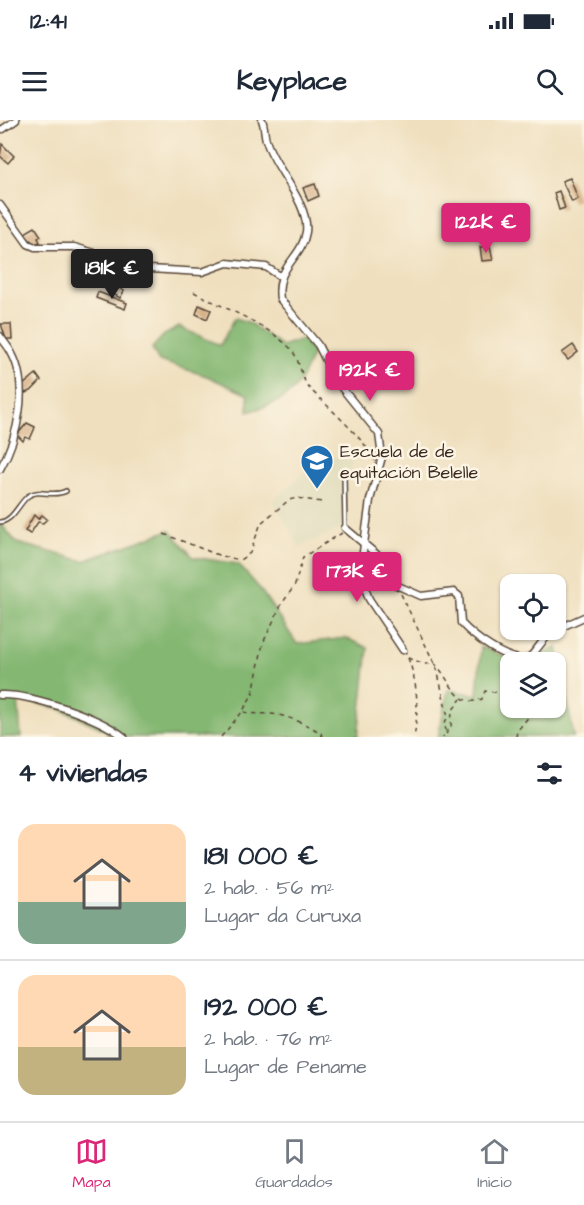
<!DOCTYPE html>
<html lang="es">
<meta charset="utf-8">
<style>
body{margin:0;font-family:"Architects Daughter",sans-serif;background:#f6f6f7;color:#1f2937;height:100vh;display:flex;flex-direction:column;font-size:22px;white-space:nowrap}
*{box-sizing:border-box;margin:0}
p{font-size:20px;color:#747a83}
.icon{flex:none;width:33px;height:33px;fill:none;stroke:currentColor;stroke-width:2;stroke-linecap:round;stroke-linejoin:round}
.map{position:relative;height:617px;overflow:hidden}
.details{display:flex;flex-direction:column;background:#fff;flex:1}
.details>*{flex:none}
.controls{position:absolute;left:500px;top:454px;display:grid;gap:12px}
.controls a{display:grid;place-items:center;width:66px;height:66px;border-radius:12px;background:#fff;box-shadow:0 2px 4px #0004;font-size:30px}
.price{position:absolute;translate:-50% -51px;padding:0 14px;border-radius:6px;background:#db2777;color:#fff;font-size:20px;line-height:39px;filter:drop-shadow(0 2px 3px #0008)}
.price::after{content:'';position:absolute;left:50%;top:36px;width:18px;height:14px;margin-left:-9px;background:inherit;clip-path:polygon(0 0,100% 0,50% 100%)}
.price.on{background:#222;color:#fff}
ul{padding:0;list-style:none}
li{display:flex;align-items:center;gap:18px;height:150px;padding:0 18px}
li+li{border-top:2px solid #e0e1e3}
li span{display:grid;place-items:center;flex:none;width:168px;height:120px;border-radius:18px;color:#555}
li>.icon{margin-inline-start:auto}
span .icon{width:72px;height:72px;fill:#fffc;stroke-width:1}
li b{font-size:26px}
h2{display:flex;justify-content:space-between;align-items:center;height:72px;padding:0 18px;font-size:26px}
.status{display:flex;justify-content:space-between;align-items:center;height:42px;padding:0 30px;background:#fff;direction:ltr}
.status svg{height:16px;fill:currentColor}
header{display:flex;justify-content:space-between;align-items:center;height:78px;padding:0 18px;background:#fff;font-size:27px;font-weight:700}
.menu{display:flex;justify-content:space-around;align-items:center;height:84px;border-top:2px solid #e0e1e3;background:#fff;font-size:16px;color:#747a83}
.menu a{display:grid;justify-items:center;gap:3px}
.menu .on{color:#db2777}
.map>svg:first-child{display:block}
.built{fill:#e0dcbb}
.forest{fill:#84b772;stroke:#607048;stroke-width:1.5}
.building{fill:#d4ac81}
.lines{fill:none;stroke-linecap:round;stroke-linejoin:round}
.service-casing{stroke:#564536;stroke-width:6}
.minor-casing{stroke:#564536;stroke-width:9}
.path{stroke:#564536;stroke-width:1.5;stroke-dasharray:4.5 4.5;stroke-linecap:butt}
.service{stroke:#fff;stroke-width:3}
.minor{stroke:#fff;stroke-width:6}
.labels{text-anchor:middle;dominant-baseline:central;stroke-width:5;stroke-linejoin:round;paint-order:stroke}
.poi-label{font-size:18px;fill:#3b2a1e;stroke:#fcf5e5;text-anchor:start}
</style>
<div class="status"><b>12:41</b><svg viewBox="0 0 49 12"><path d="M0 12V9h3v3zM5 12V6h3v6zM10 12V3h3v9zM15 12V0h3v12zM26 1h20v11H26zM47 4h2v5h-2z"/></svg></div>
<header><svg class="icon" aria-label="menu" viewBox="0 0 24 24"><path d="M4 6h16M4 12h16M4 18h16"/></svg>Keyplace<svg class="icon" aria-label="search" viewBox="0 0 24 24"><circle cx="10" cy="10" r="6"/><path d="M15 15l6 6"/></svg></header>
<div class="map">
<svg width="584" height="617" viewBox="0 0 584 617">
<rect width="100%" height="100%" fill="#fcf5e5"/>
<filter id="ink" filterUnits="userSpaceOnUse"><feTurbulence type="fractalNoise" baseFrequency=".0167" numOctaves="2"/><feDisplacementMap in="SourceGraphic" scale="12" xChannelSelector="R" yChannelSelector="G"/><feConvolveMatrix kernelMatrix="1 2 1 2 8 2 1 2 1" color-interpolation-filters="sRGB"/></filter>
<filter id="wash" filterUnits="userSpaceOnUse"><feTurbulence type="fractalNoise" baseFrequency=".008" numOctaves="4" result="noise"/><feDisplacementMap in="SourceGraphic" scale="24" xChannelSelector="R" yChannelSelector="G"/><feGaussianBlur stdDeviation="1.35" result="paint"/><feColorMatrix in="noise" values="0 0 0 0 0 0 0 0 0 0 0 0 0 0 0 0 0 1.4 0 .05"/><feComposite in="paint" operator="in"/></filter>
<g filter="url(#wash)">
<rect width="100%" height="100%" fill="#efdfbe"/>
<path class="built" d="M324,333L354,342L347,359L346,400L349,405L299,427L274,381Z"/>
<g class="forest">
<path d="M235,198L248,202L282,226L303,219L313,233C296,274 291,279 248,292V275L207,256L159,241L152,228L164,215L179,207L220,225Z"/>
<path d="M0,403L17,423L84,441L170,410L193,437L238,444L260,469L297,524L346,518L368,528L358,617H105L111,613L58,588L18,579L21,617H0Z"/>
<path d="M481,527L522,543H510V588H555V543H525L557,527L574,617H438L448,570L477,575Z"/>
</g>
<g id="blocks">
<g class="building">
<path d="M2,24L14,36L8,43L0,36Z"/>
<path d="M570,58L578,79L572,82L562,61Z"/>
<path d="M315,64L319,76L308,81L303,68Z"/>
<path d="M559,71L565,88L559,90L554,73Z"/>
<path d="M35,107L41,116L38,118L40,122L35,124L23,114Z"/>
<path d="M490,126L493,140L482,141L480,127Z"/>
<path d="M113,164L124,171L120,178L108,171Z"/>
<path d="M98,172L127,183L125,189L96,178Z"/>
<path d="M199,185L211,190L207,199L196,194Z"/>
<path d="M1,204H11L12,219H6Z"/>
<path d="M573,225L578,232L568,240L562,233Z"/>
<path d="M36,254L41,261L31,271L25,273L22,266Z"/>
<path d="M27,303L35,307L34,310L30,319L25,317L23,321L17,315Z"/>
<path d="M34,395L38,399L42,395L47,399L43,403L38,402L30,414L25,411Z"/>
</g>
</g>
</g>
<g filter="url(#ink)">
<use href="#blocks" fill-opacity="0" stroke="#564536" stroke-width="1.5"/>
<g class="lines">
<g class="service-casing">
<g id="service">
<path d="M344,355L345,407"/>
<path d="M0,402C13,401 19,383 28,376C40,368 52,378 66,371"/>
</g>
</g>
<g class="minor-casing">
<g id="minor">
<path d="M262,0C265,7 264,16 267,23C275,48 310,85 306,112C302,139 275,146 280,179L318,225L337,262L379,314L382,337L370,380L360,454L369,479L403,530"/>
<path d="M3,9L16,0"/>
<path d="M0,85L28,124L35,127H74L149,149L202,152L227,143L266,147L280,156"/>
<path d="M0,216C3,221 8,226 11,232C30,265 18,318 0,349"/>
<path d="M345,408L381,438L396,465L421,476L454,472L459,476L461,503C476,519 504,539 526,540C538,532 542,517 555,510"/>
<path d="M555,510L584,497"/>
<path d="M0,575C32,574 99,597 124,617"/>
</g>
</g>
<g class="path">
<path d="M194,172C225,189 264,202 290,228C301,240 300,258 310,269C328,287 365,319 375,341"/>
<path d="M164,414L218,435L240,440L250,433L261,403L289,380L297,378L322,382"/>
<path d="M401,474L437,549L448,597L444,604L446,610L443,617"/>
<path d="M408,538L425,544L434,543C450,557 456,590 482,579L485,571L510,574"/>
<path d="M408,538C418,564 419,590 414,617"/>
<path d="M244,592C255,595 261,593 272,594C289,596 306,604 321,613L322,617"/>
<path d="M446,614L451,606L452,591L461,579"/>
<path d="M221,617L243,591L253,573L263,523L281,485L295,465L303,437L342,413"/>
<path d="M516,617L517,611L536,588"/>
</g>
<use href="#service" class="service"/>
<use href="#minor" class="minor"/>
</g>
</g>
<defs>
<g id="school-pin" transform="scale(1.725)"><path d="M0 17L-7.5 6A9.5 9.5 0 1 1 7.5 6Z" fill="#1f6fb2" stroke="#fcf5e5"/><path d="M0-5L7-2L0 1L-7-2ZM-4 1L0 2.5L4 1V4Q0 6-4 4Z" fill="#fff"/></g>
</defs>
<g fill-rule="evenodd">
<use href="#school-pin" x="317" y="341"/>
</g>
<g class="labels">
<g class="poi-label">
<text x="340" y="331">Escuela de de<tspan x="340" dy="21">equitación Belelle</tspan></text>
</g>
</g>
</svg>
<div class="controls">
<a><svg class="icon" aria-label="locate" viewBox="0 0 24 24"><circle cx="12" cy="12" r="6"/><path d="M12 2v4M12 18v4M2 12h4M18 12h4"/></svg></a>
<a><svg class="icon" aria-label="layers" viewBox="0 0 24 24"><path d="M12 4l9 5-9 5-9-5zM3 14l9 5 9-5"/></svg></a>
</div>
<b class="price" style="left:486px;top:134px">122K €</b>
<b class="price on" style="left:112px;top:180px">181K €</b>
<b class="price" style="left:370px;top:282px">192K €</b>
<b class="price" style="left:357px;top:483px">173K €</b>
</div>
<section class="details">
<h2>4 viviendas<svg class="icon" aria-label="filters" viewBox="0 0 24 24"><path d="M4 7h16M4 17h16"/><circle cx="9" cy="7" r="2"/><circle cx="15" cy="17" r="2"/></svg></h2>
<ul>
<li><span style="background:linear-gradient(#ffd9b3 65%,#7fa58c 0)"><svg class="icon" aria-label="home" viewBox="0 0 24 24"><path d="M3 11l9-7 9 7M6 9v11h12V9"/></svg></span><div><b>181 000 €</b><p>2 hab. · 56 m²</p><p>Lugar da Curuxa</p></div></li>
<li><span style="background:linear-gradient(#ffd9b3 60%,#c2b280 0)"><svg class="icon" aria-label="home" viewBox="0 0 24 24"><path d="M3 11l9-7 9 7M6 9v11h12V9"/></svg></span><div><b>192 000 €</b><p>2 hab. · 76 m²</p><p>Lugar de Pename</p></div></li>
</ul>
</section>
<nav class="menu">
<a class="on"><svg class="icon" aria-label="map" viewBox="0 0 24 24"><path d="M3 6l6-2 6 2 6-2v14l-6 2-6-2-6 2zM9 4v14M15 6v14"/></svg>Mapa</a>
<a><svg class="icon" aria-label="saved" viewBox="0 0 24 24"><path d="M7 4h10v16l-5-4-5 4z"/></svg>Guardados</a>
<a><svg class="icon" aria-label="home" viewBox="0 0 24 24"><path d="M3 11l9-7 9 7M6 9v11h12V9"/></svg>Inicio</a>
</nav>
